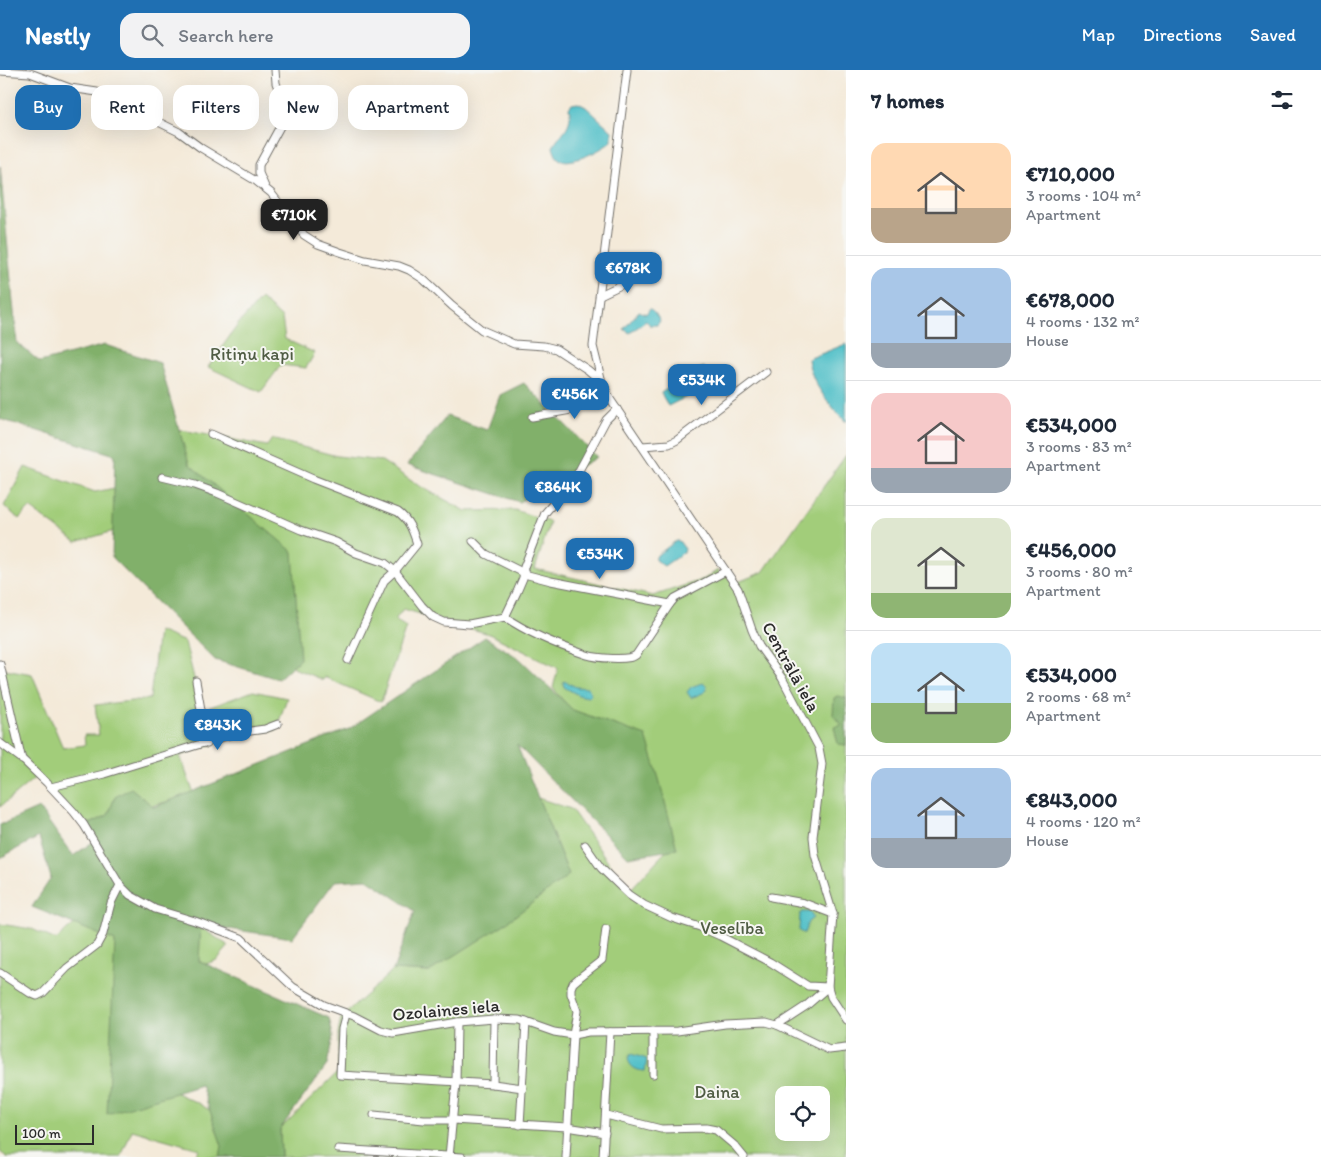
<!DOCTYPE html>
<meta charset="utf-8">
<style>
body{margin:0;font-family:Itim,sans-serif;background:#f2f2f3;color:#1f2937;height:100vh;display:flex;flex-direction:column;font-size:19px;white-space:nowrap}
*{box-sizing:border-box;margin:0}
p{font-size:16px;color:#747a83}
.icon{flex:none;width:28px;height:28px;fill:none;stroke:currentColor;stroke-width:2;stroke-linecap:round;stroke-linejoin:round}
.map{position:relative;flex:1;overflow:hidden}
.side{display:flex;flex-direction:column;background:#fff;width:475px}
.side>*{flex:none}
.top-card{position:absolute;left:15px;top:15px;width:475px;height:45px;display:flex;gap:10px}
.fabs{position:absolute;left:775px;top:1016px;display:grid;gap:10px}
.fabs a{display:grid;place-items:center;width:55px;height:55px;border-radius:10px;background:#fff;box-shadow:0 5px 20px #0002;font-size:25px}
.scale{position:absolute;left:15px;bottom:12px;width:79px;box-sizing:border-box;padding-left:5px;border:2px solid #2b2b2b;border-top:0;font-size:14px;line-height:18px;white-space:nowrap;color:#2b2b2b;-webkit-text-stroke:4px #f6f6f2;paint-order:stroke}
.price{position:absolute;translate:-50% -42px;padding:0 11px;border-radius:10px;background:#1f6fb2;color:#fff;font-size:16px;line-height:32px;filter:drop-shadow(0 1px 2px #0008)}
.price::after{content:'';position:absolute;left:50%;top:30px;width:15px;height:11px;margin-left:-8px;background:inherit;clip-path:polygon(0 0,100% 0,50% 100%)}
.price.active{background:#222;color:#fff}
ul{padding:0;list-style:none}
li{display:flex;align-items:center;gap:15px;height:125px;padding:0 25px}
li+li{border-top:1px solid #e0e1e3}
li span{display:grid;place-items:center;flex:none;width:140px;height:100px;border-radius:15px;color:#555}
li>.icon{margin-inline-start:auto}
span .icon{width:60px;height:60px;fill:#fffc;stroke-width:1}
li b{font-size:21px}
h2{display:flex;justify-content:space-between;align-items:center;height:60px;padding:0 25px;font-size:21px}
.tag{padding:0 18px;border-radius:15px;background:#fff;box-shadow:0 5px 20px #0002;font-size:18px;line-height:45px}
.tag.active{background:#1f6fb2;color:#fff}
header{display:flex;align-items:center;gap:30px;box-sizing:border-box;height:70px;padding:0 25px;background:#1f6fb2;color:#fff}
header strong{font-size:24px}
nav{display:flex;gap:28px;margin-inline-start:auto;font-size:18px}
.search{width:350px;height:45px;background:#f2f2f3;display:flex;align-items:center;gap:12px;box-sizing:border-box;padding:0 18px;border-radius:15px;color:#747a83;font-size:19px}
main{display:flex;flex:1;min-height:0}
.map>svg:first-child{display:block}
.green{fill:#a2cd7a;stroke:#667c52;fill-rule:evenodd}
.forest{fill:#81b06a;stroke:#566e4a}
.water{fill:#54c1c9;stroke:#40767a}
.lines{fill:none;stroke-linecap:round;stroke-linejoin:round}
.minor-casing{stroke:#716e68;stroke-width:9}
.minor{stroke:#fff;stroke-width:7}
.labels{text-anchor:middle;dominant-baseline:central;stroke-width:4;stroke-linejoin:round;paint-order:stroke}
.park-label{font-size:18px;fill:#4f5c43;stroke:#f6f6f2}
.street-label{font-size:18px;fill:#2b2b2b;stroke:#f6f6f2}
</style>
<header>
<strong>Nestly</strong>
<div class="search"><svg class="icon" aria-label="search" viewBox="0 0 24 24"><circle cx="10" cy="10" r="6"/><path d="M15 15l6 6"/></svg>Search here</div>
<nav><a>Map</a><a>Directions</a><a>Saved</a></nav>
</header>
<main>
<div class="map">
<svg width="846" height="1087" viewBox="0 0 846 1087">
<rect width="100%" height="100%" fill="#f6f6f2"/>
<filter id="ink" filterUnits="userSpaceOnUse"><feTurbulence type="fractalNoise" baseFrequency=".02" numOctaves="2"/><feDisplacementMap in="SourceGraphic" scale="10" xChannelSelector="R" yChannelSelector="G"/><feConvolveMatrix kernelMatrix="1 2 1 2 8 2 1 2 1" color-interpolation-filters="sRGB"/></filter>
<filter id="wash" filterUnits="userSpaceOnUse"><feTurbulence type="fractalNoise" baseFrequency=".0096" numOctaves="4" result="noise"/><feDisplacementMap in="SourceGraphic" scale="20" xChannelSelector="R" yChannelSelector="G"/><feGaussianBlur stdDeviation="1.12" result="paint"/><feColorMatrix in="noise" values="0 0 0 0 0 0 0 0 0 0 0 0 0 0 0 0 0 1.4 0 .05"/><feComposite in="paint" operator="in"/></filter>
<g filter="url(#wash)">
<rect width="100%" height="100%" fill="#f4ead9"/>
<g class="green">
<path d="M261,229L282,248L285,269L315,283L306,298L281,295L261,322L208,297L239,253Z"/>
<path d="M139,352L267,376L272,369L337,386L382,391L416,414L466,441L515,440L550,452L535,499L653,526L704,509L718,500L720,503L726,501L733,514L763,502L846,385V1087H281L280,1059L338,1002V964L341,948L393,900L429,902L565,795L538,728L571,739L629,821L675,771L611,655L570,639L553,618L558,598L489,564L403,539L395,550L406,557L381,632L324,607L323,610L298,600L263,573L166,446L76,472L30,438L19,449L4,436L25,397L95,422L124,416ZM784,1025H821V1062H784Z"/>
<path d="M158,561L185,572L202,640L253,621L287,628L276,660L237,666L180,686L194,724L84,755L38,705L0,737V591L5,599L32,604L63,678L85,675L84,665H99L95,635L150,629Z"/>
<path d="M115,818L197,855L229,876L217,890L203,895L142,1007L200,1034L249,1066L231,1087H196L199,1079L132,1060L121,1087H7L0,1082V854L32,859L56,870Z"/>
</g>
<g class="forest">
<path d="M0,96L17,273L40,292L105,275L160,293L189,394L293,482L300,589L278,609L215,590L112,488L115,385L0,349Z"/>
<path d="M524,313L597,387L519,432L407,395L447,346L487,360L500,325Z"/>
<path d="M485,567L520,589L573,640L646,666L659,709L677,779L628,787L517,675L569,805L503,855L429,902L393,900L415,841L367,809L335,811L292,868L201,855L199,891L329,948L333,966L327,995L280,1059L281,1087H220L222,1076L201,1015L107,1044L115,871L32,837L51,808L39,767L0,788V755L39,738L73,786L94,771L86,756L108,745L115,727L131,718L154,737L349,659Z"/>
<path d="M837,626L846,628V676V675L838,674L834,657L842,655L833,645L834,628Z"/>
</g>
<g class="water">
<path d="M578,33L586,37L612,61V71C604,79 567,98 558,88C555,85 554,80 553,77C561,62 574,56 569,38L572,34Z"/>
<path d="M650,238L655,243L660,251L657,255H650L646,251L630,263L624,259L639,241L646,244Z"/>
<path d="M846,274V352C829,333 812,316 808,289Z"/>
<path d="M704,297L712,312L704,318L668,336L661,323L691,302Z"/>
<path d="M676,471H679L685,479L684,482L664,496L655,490L657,485Z"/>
<path d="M564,611L576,617L588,618L591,623L588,627L578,625L564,617L563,613Z"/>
<path d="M702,613L706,615L707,619L705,622L691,628L687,622L691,617Z"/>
<path d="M802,842H810L813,848L808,852L804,864L799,861L800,844Z"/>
<path d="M631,984L647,989L645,1001C637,1001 629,997 628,988Z"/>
</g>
</g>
<g filter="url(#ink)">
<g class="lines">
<g class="minor-casing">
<g id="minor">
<path d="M627,0L593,276L602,312L610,329L738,519L752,560L759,576L782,608L819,678L822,694L813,767L815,785L833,844L828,917L831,927L846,950"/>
<path d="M0,1L30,3L70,18L97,22L179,62L201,78L256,111L271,123L304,165L318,174L340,182L365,190L399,196L409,200L423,209L452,236L482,260L514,274L544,276L556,279L588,300L602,312"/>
<path d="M265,117L259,103V95L283,51L286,39L276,13L275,0"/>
<path d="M600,225L623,214L640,197"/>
<path d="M532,347L571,340L606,319"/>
<path d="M211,364L313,409L398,442C409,450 413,461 417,474L395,501L384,511L348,590"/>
<path d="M642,376L669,374L677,370L766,302"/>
<path d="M162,407L195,415L217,423L301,460L336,472L356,483L385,493L395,501L422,536L433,547L444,552L469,554L505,547C528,563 560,576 587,585C596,588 629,591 636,585L670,534"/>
<path d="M473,471L486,484L528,505L551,511L670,534L675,528L726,501"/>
<path d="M505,547L517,522L523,508L524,497L545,443L575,408L606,350L617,339"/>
<path d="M0,594L22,690"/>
<path d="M196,611L207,674"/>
<path d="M0,673L23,690L47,713L74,742L84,755L120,815L130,825L155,839L195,851L241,868L293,917L324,935L354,946L381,960L393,963L457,952L494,949L520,950L554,962L573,965L588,962L677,961L725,954L766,952L777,955L829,980L846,978"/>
<path d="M51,717L104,704L236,663L265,659L278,654"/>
<path d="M585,775L601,798L629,825L644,835L672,848L700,857L720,866L770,892L808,916L828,917L806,936L777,955"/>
<path d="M771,827L804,833L833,844"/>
<path d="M0,903L30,923L37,926L43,923L67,898L97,875L103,864L111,833L120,815"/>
<path d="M346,944L342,959L340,1005L493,1014L523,1018"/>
<path d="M653,961V1004"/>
<path d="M493,1014L494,949"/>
<path d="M374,1045L424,1050H453L567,1057L605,1063"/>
<path d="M606,1045L661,1059L706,1058L716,1060L735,1076L744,1087"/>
<path d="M520,1055L526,952"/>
<path d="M338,1079L462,1087"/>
<path d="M449,1087L456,1013L457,952"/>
<path d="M566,1087L573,965L577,941L571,924V918L573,913L580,907L602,890L606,859"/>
<path d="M603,1087L610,962"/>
</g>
</g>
<use href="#minor" class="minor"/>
</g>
</g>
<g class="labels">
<g class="park-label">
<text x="252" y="284">Ritiņu kapi</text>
<text x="732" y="858">Veselība</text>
<text x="717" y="1022">Daina</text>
</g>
<g class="street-label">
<text transform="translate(791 597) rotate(61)">Centrālā iela</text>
<text transform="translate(446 940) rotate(-5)">Ozolaines iela</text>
</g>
</g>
</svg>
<div class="fabs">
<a><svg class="icon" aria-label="locate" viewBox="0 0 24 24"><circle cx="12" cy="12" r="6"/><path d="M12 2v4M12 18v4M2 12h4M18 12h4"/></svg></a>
</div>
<div class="scale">100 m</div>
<b class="price active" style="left:294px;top:171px">€710K</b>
<b class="price" style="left:628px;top:224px">€678K</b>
<b class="price" style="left:702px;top:336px">€534K</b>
<b class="price" style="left:575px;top:350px">€456K</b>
<b class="price" style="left:558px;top:443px">€864K</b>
<b class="price" style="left:600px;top:510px">€534K</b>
<b class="price" style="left:218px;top:681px">€843K</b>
<div class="top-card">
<a class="tag active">Buy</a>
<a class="tag">Rent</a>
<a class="tag">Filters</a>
<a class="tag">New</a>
<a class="tag">Apartment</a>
</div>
</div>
<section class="side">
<h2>7 homes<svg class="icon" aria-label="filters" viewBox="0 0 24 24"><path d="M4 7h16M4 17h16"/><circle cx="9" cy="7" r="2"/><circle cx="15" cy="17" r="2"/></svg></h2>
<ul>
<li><span style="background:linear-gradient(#ffd9b3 65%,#b9a48a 0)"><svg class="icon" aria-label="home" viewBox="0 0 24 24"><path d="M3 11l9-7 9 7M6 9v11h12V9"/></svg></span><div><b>€710,000</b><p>3 rooms · 104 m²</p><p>Apartment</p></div></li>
<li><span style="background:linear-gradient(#a9c7e8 75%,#9aa5b1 0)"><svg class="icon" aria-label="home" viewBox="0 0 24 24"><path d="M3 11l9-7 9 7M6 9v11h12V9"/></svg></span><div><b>€678,000</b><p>4 rooms · 132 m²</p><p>House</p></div></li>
<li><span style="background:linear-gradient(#f6c9c9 75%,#9aa5b1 0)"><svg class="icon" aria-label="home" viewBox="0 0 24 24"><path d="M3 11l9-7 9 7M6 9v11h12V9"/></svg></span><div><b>€534,000</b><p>3 rooms · 83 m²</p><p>Apartment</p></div></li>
<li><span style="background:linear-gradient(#dfe7d0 75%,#8fb573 0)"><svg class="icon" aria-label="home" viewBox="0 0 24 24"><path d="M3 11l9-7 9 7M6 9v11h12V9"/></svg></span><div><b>€456,000</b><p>3 rooms · 80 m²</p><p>Apartment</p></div></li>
<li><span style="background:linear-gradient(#bfe0f5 60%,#8fb573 0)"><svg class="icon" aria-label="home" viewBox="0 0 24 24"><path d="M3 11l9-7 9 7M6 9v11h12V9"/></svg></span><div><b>€534,000</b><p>2 rooms · 68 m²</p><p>Apartment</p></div></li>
<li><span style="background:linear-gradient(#a9c7e8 70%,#9aa5b1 0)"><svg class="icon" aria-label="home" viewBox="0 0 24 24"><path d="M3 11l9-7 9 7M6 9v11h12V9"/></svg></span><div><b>€843,000</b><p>4 rooms · 120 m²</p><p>House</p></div></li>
</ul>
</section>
</main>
